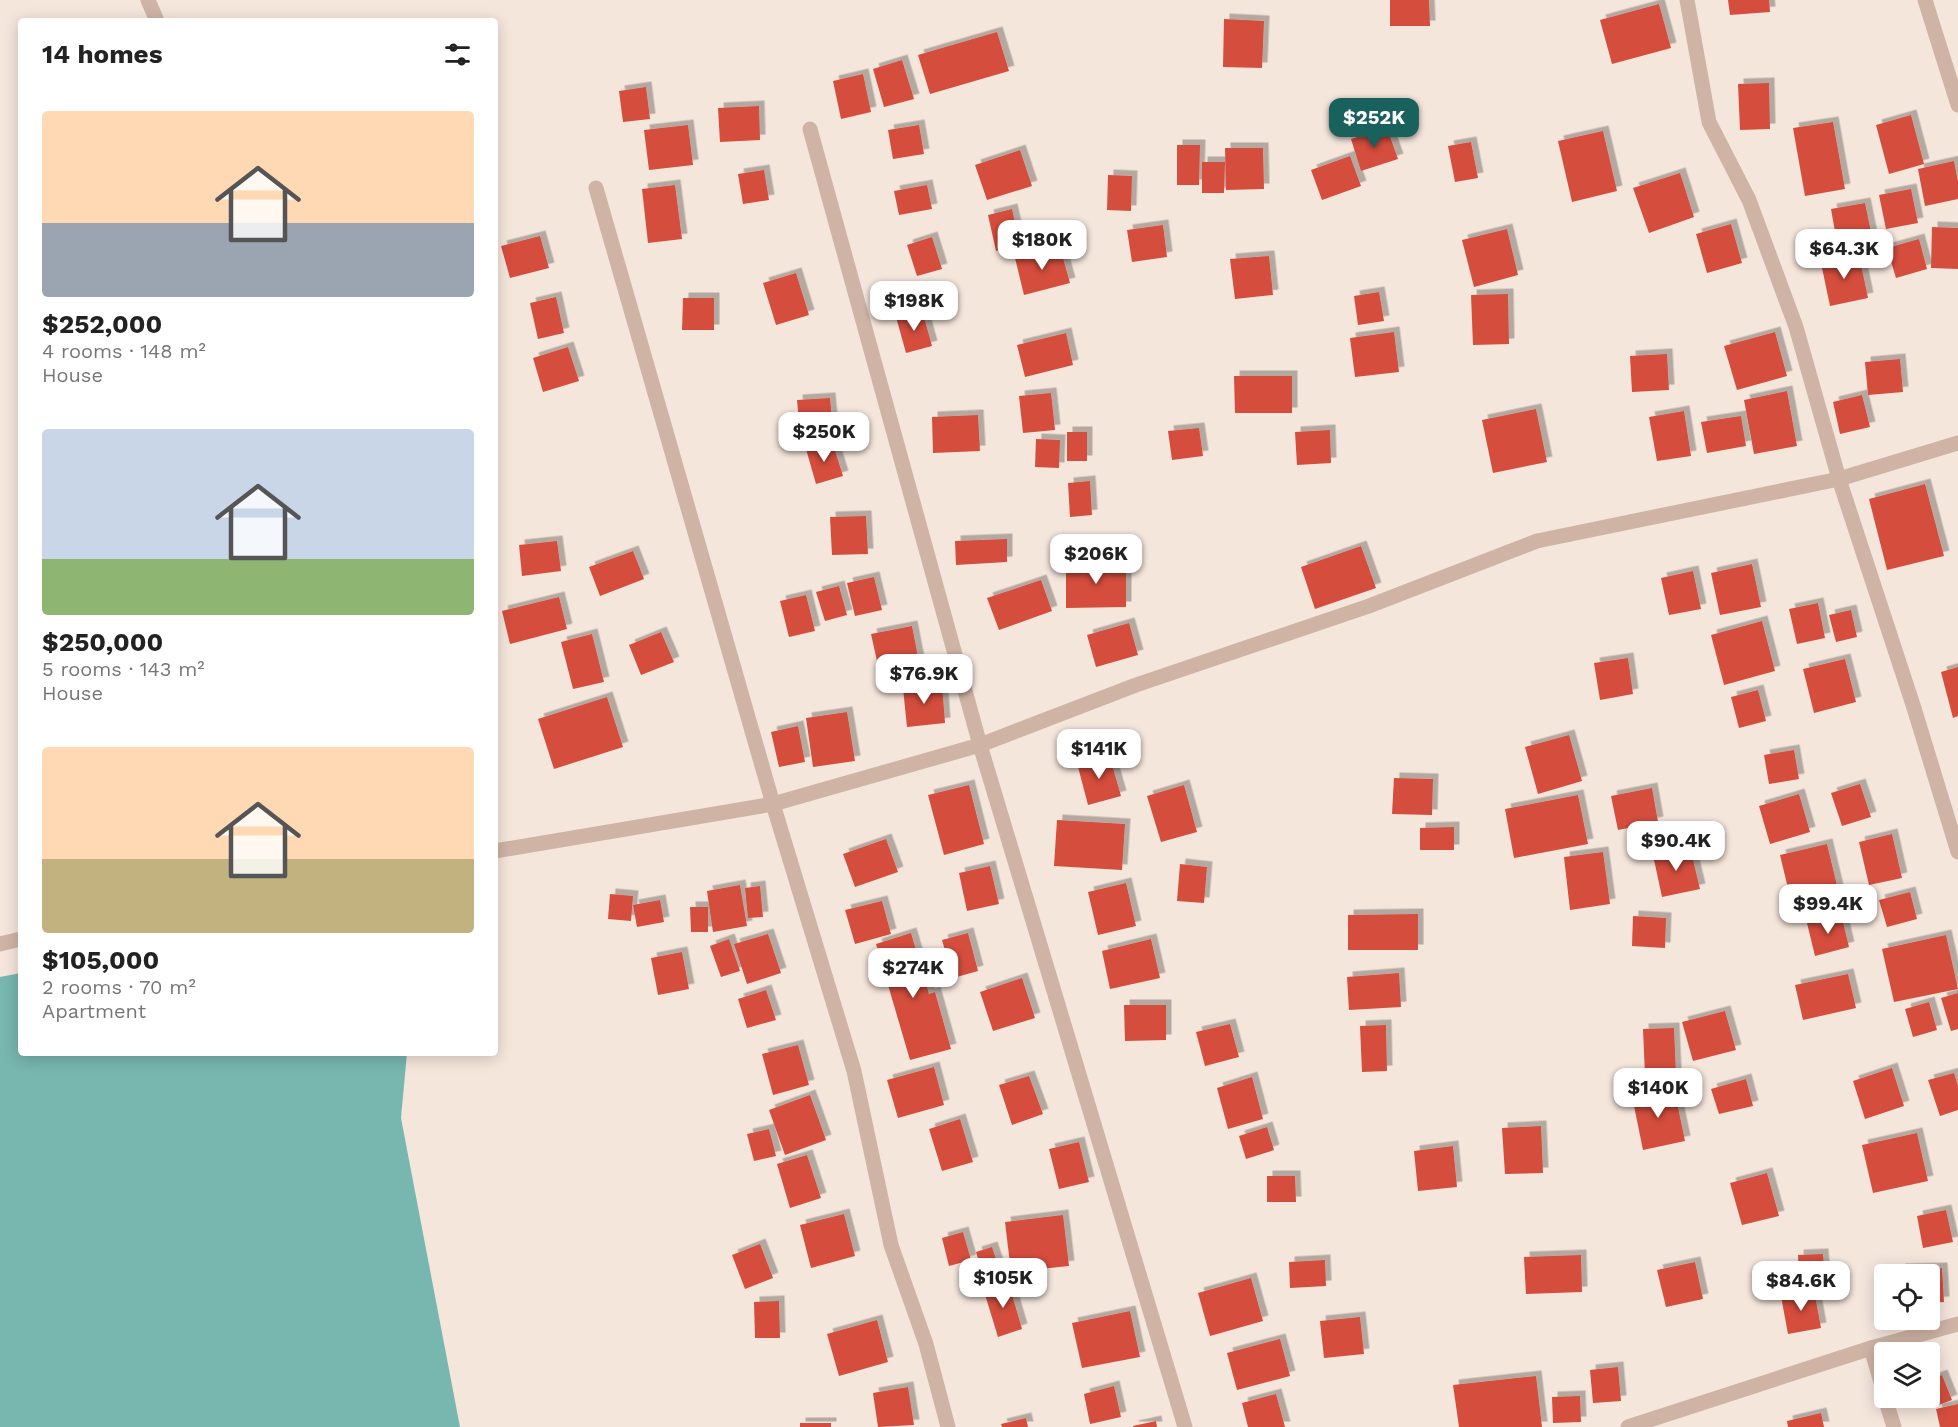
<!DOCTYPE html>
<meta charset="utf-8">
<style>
body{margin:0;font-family:"Work Sans",sans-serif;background:#f2f2f2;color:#222;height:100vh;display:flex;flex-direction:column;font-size:22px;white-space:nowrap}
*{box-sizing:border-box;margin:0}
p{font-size:20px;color:#767676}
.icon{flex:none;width:33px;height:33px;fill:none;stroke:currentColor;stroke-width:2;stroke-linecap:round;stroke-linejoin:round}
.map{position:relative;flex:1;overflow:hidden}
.panel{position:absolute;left:18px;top:18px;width:480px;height:1038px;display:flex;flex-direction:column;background:#fff;border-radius:6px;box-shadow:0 3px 15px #0003}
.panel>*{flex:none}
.fabs{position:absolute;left:1874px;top:1264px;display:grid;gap:12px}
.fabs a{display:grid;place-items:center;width:66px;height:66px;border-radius:6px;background:#fff;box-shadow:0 3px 15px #0003;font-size:30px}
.price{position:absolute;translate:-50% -51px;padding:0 14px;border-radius:12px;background:#fff;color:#222;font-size:20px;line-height:39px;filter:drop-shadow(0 2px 3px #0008)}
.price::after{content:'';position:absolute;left:50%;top:36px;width:18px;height:14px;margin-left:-9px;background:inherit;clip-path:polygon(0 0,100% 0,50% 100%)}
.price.on{background:#18615d;color:#fff}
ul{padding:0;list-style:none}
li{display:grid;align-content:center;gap:12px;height:318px;padding:0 24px}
li span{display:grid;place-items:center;height:186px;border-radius:6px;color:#555}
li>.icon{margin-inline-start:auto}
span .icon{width:108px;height:108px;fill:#fffc;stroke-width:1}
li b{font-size:26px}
h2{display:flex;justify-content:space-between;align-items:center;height:72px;padding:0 24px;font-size:26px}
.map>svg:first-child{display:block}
.water{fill:#78b6b0}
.building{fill:#d44d3c;filter:url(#shadow)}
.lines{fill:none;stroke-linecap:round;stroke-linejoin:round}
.minor{stroke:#cfb4a6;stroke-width:15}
</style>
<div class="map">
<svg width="1958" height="1427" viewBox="0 0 1958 1427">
<defs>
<filter id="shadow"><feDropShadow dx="5.5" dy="-5.5" stdDeviation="0" flood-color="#0004"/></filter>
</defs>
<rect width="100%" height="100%" fill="#f5e6dc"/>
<path class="water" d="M21,973V1053H407L401,1118L460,1427H0V977Z"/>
<g class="building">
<path d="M1390,0H1429L1430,26H1390Z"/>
<path d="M1728,0H1769L1770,12L1730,15Z"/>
<path d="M1659,4L1671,48L1612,64L1600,20Z"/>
<path d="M1224,19L1264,21L1262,68L1223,67Z"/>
<path d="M997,32L1009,71L930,94L918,55Z"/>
<path d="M902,60L914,99L884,107L873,69Z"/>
<path d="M863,74L871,112L841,119L833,81Z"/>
<path d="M1769,83L1770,129L1740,130L1738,84Z"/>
<path d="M646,87L650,119L623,122L619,91Z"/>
<path d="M759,106L760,140L720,142L718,108Z"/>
<path d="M1911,115L1924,164L1889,174L1876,125Z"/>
<path d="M1833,122L1845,189L1805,196L1793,128Z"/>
<path d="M688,125L693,165L649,170L644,130Z"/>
<path d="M919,125L924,154L893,159L888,130Z"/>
<path d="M1387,128L1398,159L1361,171L1351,139Z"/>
<path d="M1603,131L1617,191L1572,202L1558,141Z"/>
<path d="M1471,142L1478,178L1455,182L1448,146Z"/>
<path d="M1177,145H1200L1199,185H1177Z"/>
<path d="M1225,148H1263L1264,189L1226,190Z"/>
<path d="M1020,150L1032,186L987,200L975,165Z"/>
<path d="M1350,156L1361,186L1322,200L1311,170Z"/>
<path d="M1954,161L1958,182V199L1925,206L1918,169Z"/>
<path d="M1202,162H1225L1224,193H1202Z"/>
<path d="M764,170L769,200L743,204L738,174Z"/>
<path d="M1680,173L1694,217L1649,233L1633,188Z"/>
<path d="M1108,175L1132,176L1131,211L1107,210Z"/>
<path d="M675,185L682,239L648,243L642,189Z"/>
<path d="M927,185L932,209L899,215L894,191Z"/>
<path d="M1911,189L1918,223L1886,229L1879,195Z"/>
<path d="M1865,203L1872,237L1837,243L1831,209Z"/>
<path d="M1012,209L1020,245L996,251L988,215Z"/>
<path d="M1731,224L1742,263L1707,273L1696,234Z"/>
<path d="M1163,225L1167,257L1132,262L1127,230Z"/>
<path d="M1932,227L1958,228V269L1931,268Z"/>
<path d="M1507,229L1518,275L1474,287L1462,240Z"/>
<path d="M540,236L549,268L510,278L501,246Z"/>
<path d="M932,237L942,269L917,276L907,245Z"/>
<path d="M1919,239L1927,269L1896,278L1887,248Z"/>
<path d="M1060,247L1070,283L1024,295L1015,258Z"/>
<path d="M1859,255L1868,298L1830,306L1821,263Z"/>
<path d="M1269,256L1273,295L1235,299L1230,259Z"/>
<path d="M796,273L809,315L776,325L763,283Z"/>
<path d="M1379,292L1384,321L1358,325L1354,296Z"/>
<path d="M1508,294L1509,344L1473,345L1471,295Z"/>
<path d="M556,297L564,333L538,339L530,303Z"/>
<path d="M683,298H714V330H682Z"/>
<path d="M922,310L932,346L906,353L896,317Z"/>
<path d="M1394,332L1399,372L1355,377L1350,338Z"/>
<path d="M1775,332L1787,376L1737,390L1724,346Z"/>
<path d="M1066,333L1073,365L1025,377L1017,345Z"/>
<path d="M568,347L579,381L543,392L533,358Z"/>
<path d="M1667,354L1669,390L1632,392L1630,356Z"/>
<path d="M1900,359L1903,392L1868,395L1865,362Z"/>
<path d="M1234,376H1292V413H1235Z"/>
<path d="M1787,391L1797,446L1754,454L1744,400Z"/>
<path d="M1051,393L1055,430L1023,433L1019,396Z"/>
<path d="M1862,395L1870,427L1840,434L1833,402Z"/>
<path d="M830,398L833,430L800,433L797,400Z"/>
<path d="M1536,409L1547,462L1493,473L1482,420Z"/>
<path d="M1684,411L1691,456L1657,461L1649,417Z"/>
<path d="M978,415L980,451L933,453L932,417Z"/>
<path d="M1741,416L1746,446L1707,453L1701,422Z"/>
<path d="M1199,428L1203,456L1172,460L1168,431Z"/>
<path d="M1330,430L1331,463L1297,465L1295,432Z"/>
<rect x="1067" y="432" width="20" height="29"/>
<path d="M1036,439L1060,440L1059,468L1035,467Z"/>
<path d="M832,441L843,476L816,484L806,449Z"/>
<path d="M1090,481L1092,515L1070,517L1068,483Z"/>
<path d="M1925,484L1944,556L1887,570L1869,499Z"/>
<path d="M866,516L868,554L832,555L830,517Z"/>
<path d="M1007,539V562L956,565L955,541Z"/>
<path d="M557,541L561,571L522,576L519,545Z"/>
<path d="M1361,546L1376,588L1315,609L1301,567Z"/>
<path d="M633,551L644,579L600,596L589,567Z"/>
<path d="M1126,562V607L1066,608V563Z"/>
<path d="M1752,564L1761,607L1720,615L1711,573Z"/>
<path d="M1693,571L1701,609L1669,615L1661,578Z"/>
<path d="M874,577L882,610L855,616L847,583Z"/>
<path d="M1041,580L1052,611L999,630L987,598Z"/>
<path d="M839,586L847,615L825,621L816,592Z"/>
<path d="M806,595L815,631L789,637L780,601Z"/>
<path d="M559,597L567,629L510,644L502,611Z"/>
<path d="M1818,603L1825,638L1797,644L1789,609Z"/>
<path d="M1851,610L1857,637L1836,642L1829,615Z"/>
<path d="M1762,621L1775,671L1724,685L1711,635Z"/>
<path d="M1129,623L1138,655L1096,667L1087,635Z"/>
<path d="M912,626L919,662L879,670L871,634Z"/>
<path d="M661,632L674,662L641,675L629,645Z"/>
<path d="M592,634L604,682L573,689L561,642Z"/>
<path d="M1628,658L1633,694L1600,700L1594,663Z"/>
<path d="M1845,659L1856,702L1814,713L1803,669Z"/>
<path d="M1958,667V716L1953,718L1941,672Z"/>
<path d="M942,684L945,723L907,727L903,688Z"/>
<path d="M1758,690L1766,721L1739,728L1731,697Z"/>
<path d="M607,697L623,747L554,769L538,719Z"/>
<path d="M847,712L855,761L813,767L806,718Z"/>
<path d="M798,726L805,762L779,767L771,732Z"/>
<path d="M1569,735L1582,781L1538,794L1525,747Z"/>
<path d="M1794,750L1799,779L1769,784L1764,755Z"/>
<path d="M1109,754L1121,796L1088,805L1077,763Z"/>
<path d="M1394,778L1433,779L1432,815L1392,814Z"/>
<path d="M1860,784L1871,817L1842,826L1831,793Z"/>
<path d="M969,785L984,844L944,855L928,795Z"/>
<path d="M1184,785L1197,832L1161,842L1147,796Z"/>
<path d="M1652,788L1658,822L1618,830L1611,796Z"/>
<path d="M1799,794L1810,832L1770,844L1759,806Z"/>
<path d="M1578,795L1588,844L1514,858L1505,809Z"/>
<path d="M1057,820L1125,824L1122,870L1054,866Z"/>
<path d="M1454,827V850H1420V828Z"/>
<path d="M1892,834L1902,878L1869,885L1859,842Z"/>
<path d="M886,839L898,872L855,887L843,854Z"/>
<path d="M1827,844L1840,898L1793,909L1780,855Z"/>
<path d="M1690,847L1700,889L1662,897L1653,855Z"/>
<path d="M1603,852L1610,904L1570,910L1564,857Z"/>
<path d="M1180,864L1207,867L1204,903L1177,901Z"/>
<path d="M990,866L999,904L967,911L959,873Z"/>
<path d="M1126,883L1136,926L1098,935L1088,892Z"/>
<path d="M740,885L747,926L713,932L707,891Z"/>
<path d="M760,886L763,917L748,918L745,888Z"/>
<path d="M1910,892L1917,919L1887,927L1879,900Z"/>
<path d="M610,894L633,896L631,921L608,919Z"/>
<path d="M660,900L664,922L637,927L633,905Z"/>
<path d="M882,901L891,934L855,944L845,910Z"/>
<path d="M690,907H708V932H691Z"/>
<path d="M1418,914V950H1348V915Z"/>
<path d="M1841,914L1849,947L1815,956L1807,923Z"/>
<path d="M1633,916L1666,918L1665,948L1632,946Z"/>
<path d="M911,933L929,994L935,992L951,1049L910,1060L876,944Z"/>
<path d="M968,933L978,971L953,978L942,940Z"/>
<path d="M768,934L781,973L747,984L734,944Z"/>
<path d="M1946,935L1958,989L1894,1002L1882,949Z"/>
<path d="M729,939L740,971L721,977L710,946Z"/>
<path d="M1151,939L1160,978L1110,989L1102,951Z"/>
<path d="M682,952L689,989L658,995L651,958Z"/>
<path d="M1399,973L1401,1007L1349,1010L1347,977Z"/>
<path d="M1848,974L1856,1008L1803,1020L1795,985Z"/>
<path d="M1022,978L1035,1018L993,1031L980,992Z"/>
<path d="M766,990L776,1020L747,1028L738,999Z"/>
<path d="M1958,993V1029L1951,1031L1941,998Z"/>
<path d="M1929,1002L1937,1030L1913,1037L1905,1009Z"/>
<path d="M1124,1005H1166V1040L1125,1041Z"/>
<path d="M1725,1011L1736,1050L1693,1061L1682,1022Z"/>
<path d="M1230,1024L1239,1057L1205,1066L1196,1032Z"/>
<path d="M1386,1025L1387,1071L1362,1072L1360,1026Z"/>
<path d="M1674,1028L1676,1074L1645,1075L1643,1029Z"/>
<path d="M798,1045L809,1085L773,1095L762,1054Z"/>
<path d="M934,1067L944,1105L898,1118L887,1080Z"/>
<path d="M1892,1068L1904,1106L1865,1119L1853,1081Z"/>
<path d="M1954,1073L1958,1086V1110L1940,1116L1928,1080Z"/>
<path d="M1029,1076L1043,1114L1012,1125L999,1085Z"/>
<path d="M1252,1077L1263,1119L1228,1129L1217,1088Z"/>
<path d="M1746,1079L1753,1106L1719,1114L1711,1089Z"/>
<path d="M1674,1088L1685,1141L1643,1150L1632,1096Z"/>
<path d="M810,1095L826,1140L785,1155L769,1110Z"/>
<path d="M960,1119L973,1162L942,1171L929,1129Z"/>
<path d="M1541,1126L1543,1173L1505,1174L1502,1128Z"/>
<path d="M1267,1127L1274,1150L1246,1159L1239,1136Z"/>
<path d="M769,1129L776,1156L754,1161L747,1134Z"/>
<path d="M1917,1133L1928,1181L1873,1193L1862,1145Z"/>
<path d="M1079,1142L1089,1182L1059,1189L1049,1149Z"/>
<path d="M1453,1146L1457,1187L1418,1191L1414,1151Z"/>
<path d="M807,1155L821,1198L790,1208L777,1164Z"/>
<path d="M1767,1173L1779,1216L1742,1225L1730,1183Z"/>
<path d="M1267,1176H1295L1296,1202H1267Z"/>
<path d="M1946,1210L1953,1242L1923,1248L1917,1216Z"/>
<path d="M844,1214L855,1256L811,1268L800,1225Z"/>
<path d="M1063,1215L1069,1266L1011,1272L1005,1222Z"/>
<path d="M963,1232L971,1260L949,1266L942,1238Z"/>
<path d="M760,1244L773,1278L745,1289L732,1255Z"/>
<path d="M992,1247L1003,1280L986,1285L976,1252Z"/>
<path d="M1823,1254L1825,1280L1799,1282L1798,1255Z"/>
<path d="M1581,1255L1582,1292L1526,1294L1524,1257Z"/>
<path d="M1325,1260L1326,1286L1290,1288L1289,1262Z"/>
<path d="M1695,1262L1703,1299L1666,1307L1657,1270Z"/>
<path d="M1942,1268L1944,1302L1929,1303V1275H1900V1269Z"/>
<path d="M1251,1278L1263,1321L1210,1336L1198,1293Z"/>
<path d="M1008,1281L1022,1329L998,1337L983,1288Z"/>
<path d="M1814,1290L1821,1328L1788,1334L1781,1296Z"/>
<path d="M779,1301L780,1338H755L754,1302Z"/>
<path d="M1130,1311L1140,1357L1082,1368L1072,1323Z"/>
<path d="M1360,1317L1364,1354L1324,1358L1320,1321Z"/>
<path d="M877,1320L888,1362L839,1376L827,1334Z"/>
<path d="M1280,1339L1290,1376L1237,1390L1227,1353Z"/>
<path d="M1618,1367L1621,1401L1593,1403L1590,1370Z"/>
<path d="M1942,1375L1952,1400L1931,1408L1927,1398H1929V1380Z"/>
<path d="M1536,1376L1542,1427H1459L1453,1385Z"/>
<path d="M1114,1386L1121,1417L1090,1424L1084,1394Z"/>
<path d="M908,1387L914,1425L878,1427L873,1393Z"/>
<path d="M1276,1394L1285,1427H1248L1242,1403Z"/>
<path d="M1580,1396L1581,1422L1553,1423L1552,1397Z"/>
<path d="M1958,1404V1427H1940L1936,1409Z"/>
<path d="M1821,1413L1824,1427H1788L1787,1421Z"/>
<path d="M1026,1418L1028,1427H1002L1001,1424Z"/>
<path d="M1156,1421L1157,1427H1133V1426Z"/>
<rect x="800" y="1423" width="31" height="4"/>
</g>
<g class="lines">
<g class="minor">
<path d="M148,0L157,21"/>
<path d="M1687,0L1709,122L1749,200L1796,327L1839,479L1914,708L1958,852"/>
<path d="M1925,0L1958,105"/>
<path d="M810,129L980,745L1185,1427"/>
<path d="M596,188L773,804L854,1071L891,1245L926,1344L948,1427"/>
<path d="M495,851L773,804L980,745L1136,685L1369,606L1537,541L1839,479L1958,443"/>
<path d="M0,944L21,939"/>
<path d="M1871,1348L1884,1393"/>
<path d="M1885,1398L1894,1427"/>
<path d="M1628,1427L1871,1348L1958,1324"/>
</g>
</g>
</svg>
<div class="fabs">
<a><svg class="icon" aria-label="locate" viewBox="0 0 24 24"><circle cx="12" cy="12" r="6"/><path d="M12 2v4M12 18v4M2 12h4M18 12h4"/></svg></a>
<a><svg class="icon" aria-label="layers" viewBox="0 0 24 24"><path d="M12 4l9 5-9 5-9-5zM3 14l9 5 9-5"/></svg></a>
</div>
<b class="price on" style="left:1374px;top:149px">$252K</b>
<b class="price" style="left:1042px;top:271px">$180K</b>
<b class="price" style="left:1844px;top:280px">$64.3K</b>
<b class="price" style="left:914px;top:332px">$198K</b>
<b class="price" style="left:824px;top:463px">$250K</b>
<b class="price" style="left:1096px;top:585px">$206K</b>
<b class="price" style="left:924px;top:705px">$76.9K</b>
<b class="price" style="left:1099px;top:780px">$141K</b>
<b class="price" style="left:1676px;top:872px">$90.4K</b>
<b class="price" style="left:1828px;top:935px">$99.4K</b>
<b class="price" style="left:913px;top:999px">$274K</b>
<b class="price" style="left:1658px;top:1119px">$140K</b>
<b class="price" style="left:1003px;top:1309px">$105K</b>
<b class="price" style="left:1801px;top:1312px">$84.6K</b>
<section class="panel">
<h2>14 homes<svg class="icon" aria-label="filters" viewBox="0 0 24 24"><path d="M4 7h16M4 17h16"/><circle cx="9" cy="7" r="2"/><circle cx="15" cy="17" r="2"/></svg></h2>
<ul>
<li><span style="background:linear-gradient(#ffd9b3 60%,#9aa5b1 0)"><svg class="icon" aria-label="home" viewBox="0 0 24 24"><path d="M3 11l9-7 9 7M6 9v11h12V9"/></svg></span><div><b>$252,000</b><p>4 rooms · 148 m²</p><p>House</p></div></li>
<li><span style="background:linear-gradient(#c9d6e8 70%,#8fb573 0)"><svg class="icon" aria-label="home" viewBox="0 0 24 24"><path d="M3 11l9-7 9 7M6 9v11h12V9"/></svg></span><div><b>$250,000</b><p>5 rooms · 143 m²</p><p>House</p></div></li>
<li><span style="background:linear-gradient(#ffd9b3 60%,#c2b280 0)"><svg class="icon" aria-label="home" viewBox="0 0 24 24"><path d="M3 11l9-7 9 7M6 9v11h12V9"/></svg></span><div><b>$105,000</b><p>2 rooms · 70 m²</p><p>Apartment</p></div></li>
</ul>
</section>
</div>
